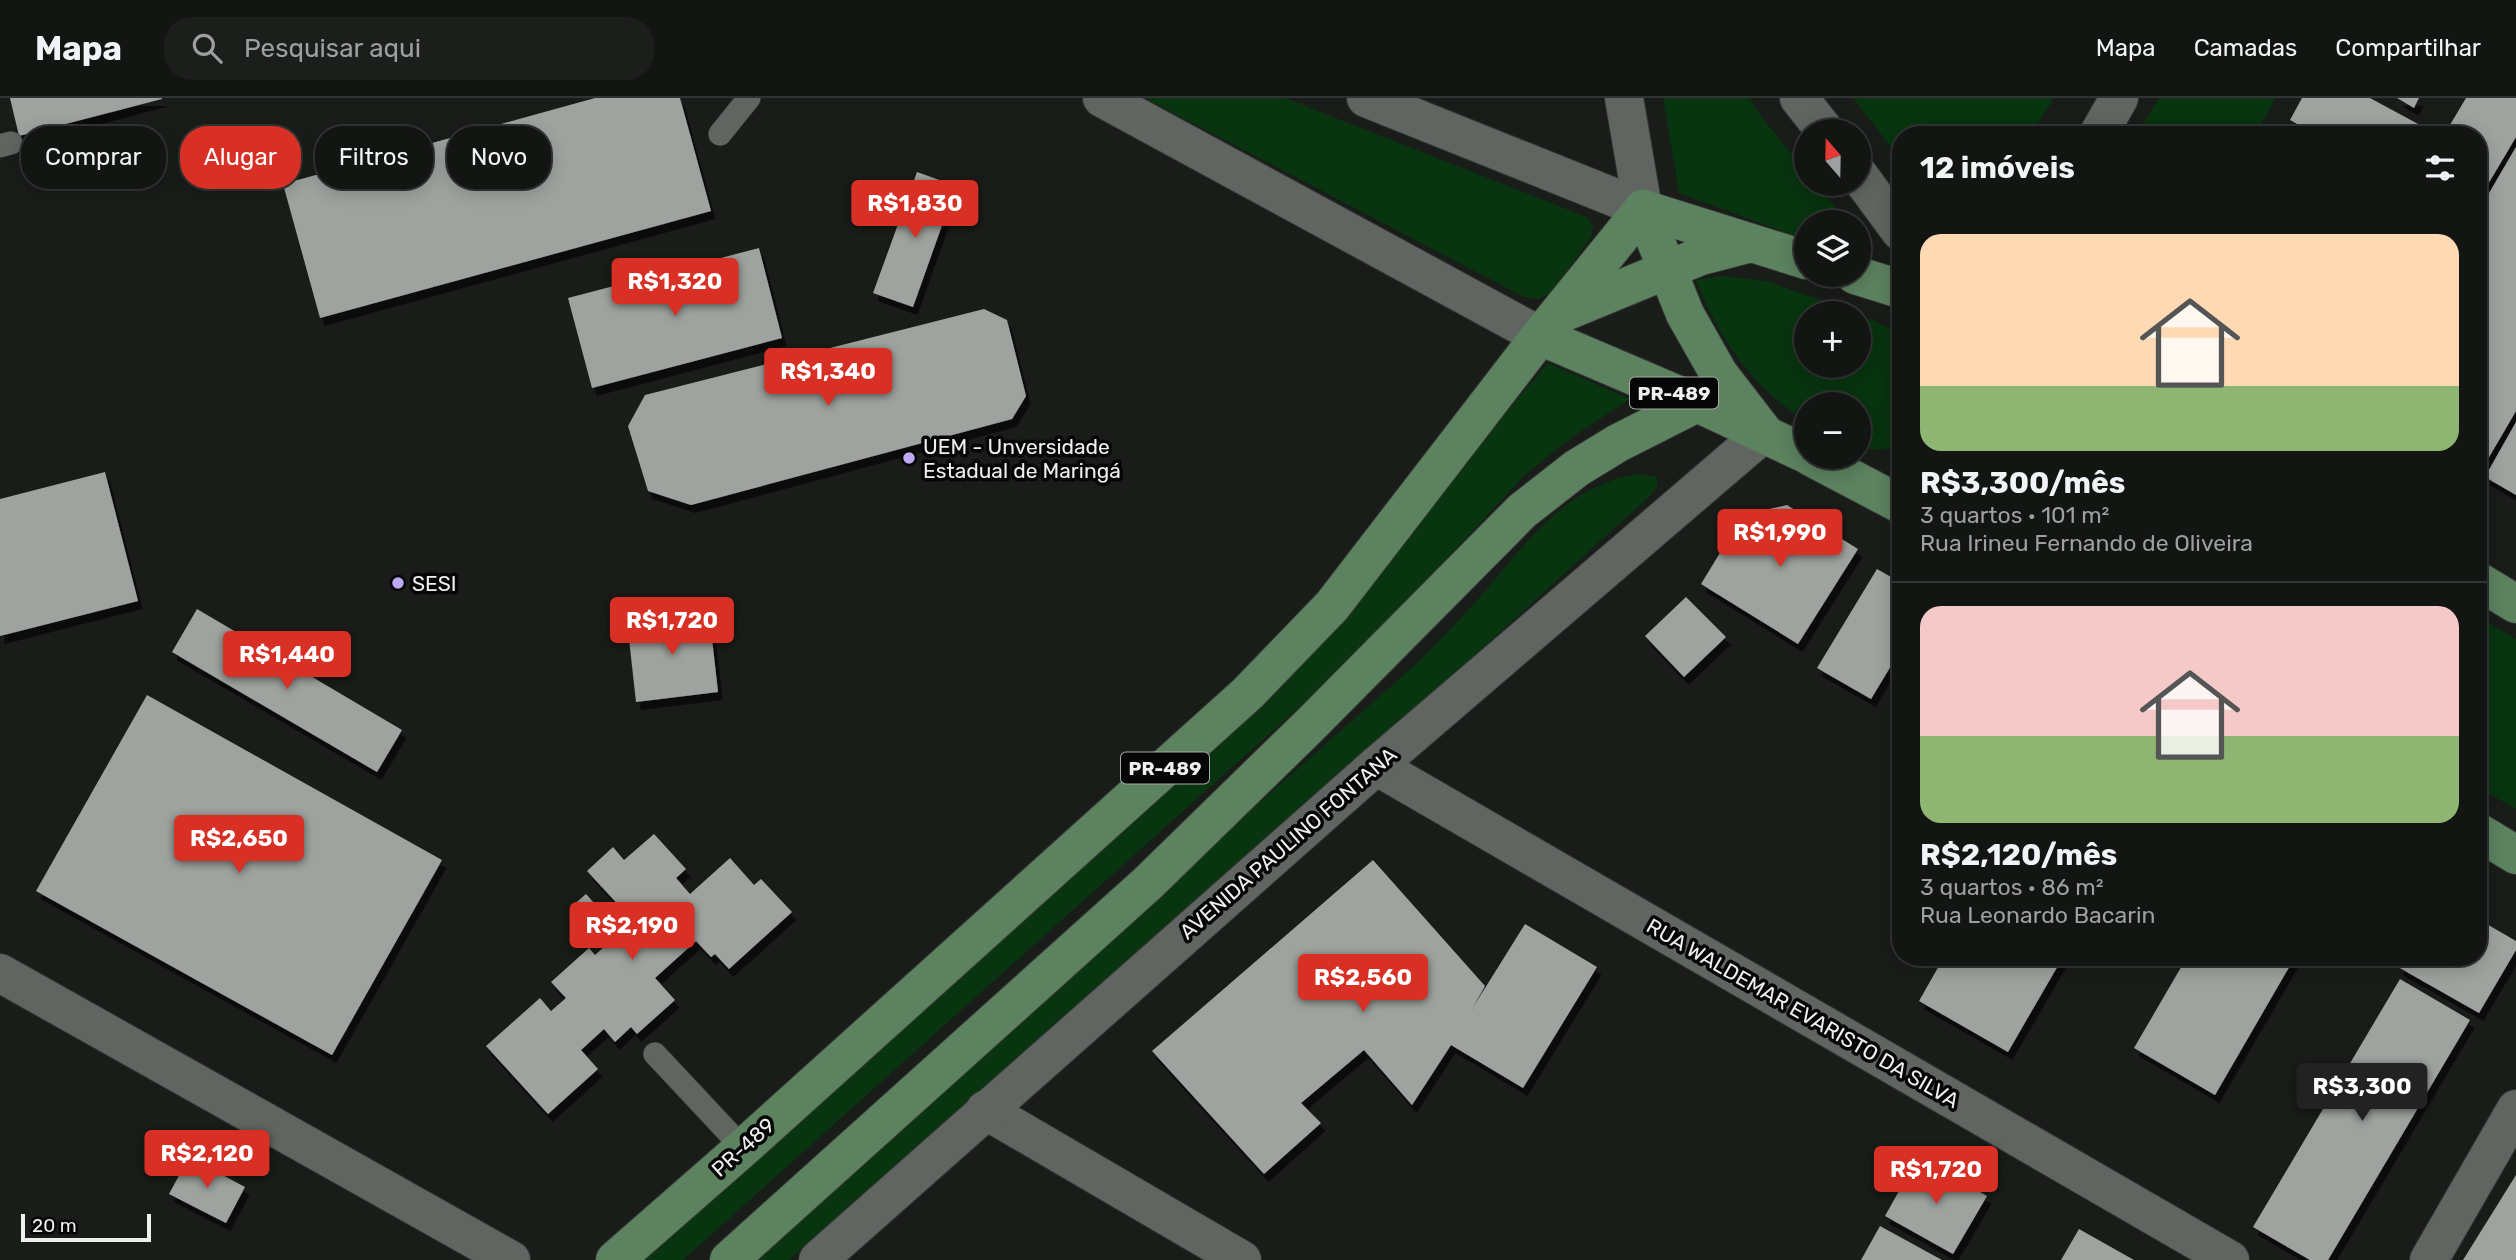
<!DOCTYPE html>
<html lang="pt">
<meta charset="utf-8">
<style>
body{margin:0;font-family:Rubik,sans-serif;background:#1c1e1c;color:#f1f3f6;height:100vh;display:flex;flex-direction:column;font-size:26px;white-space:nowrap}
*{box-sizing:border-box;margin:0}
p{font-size:23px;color:#9d9fa0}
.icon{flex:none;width:38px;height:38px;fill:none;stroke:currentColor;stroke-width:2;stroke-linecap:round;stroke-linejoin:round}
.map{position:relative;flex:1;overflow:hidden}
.side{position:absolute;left:1892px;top:28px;width:595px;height:840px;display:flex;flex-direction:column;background:#131513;border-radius:28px;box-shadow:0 4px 18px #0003,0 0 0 2px #323433}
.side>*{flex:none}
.guide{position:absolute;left:21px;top:28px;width:665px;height:63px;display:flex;gap:14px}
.needle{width:46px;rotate:340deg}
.fabs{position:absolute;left:1794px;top:21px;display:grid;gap:14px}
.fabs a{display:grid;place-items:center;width:77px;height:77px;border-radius:50%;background:#131513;box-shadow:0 4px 18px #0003,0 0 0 2px #323433;font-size:35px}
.scale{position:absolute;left:21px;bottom:18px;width:130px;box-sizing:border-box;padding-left:7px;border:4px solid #eef0ee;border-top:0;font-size:19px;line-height:24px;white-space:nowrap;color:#eef0ee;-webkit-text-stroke:5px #050605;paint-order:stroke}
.price{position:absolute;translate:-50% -60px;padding:0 16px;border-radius:7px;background:#d93025;color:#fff;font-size:23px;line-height:46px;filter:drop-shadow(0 2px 4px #0008)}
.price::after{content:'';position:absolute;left:50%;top:42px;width:21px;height:16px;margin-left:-10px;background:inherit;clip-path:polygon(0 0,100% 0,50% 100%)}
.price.active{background:#222;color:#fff}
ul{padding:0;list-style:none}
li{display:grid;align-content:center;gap:14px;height:371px;padding:0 28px}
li+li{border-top:2px solid #323433}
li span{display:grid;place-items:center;height:217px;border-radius:21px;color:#555}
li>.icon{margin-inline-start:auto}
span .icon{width:126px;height:126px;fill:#fffc;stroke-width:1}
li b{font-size:30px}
h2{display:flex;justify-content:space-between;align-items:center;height:84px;padding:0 28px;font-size:30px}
.chip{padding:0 24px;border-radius:28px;background:#131513;box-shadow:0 4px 18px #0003,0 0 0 2px #323433;font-size:24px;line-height:63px}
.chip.active{background:#d93025;color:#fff}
header{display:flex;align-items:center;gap:42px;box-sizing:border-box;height:98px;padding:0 35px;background:#131513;border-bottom:2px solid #323433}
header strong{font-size:33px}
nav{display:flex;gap:38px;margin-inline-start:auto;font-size:24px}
.search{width:490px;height:63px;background:#1c1e1c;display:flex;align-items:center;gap:18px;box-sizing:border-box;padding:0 24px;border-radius:28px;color:#9d9fa0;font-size:26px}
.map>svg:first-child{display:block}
.green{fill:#08340f}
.building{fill:#9fa39f;filter:url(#shadow)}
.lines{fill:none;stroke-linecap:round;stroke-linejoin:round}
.lane-casing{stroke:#343634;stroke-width:24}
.street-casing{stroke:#343634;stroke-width:40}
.secondary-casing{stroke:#343634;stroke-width:40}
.primary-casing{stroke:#343634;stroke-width:40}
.lane{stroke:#616561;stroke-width:23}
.street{stroke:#616561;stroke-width:38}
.secondary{stroke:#616561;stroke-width:38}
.primary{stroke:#5c825f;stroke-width:38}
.poi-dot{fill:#bda9f5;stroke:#050605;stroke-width:2.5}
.labels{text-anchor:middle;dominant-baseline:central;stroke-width:7;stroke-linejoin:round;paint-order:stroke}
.shield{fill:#050605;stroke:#a8aaa8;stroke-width:2}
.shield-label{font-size:19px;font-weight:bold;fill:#eef0ee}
.poi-label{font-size:21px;fill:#eef0ee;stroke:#050605;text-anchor:start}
.street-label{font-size:21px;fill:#eef0ee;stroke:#050605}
</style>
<header>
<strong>Mapa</strong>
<div class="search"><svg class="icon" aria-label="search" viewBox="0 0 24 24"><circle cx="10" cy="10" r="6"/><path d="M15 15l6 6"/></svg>Pesquisar aqui</div>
<nav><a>Mapa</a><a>Camadas</a><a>Compartilhar</a></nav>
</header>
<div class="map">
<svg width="2516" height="1162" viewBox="0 0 2516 1162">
<defs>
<filter id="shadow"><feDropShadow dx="4.5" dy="8" stdDeviation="0" flood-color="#0009"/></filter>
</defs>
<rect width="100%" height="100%" fill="#191c19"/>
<g class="green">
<path d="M1145,0H1285L1587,119L1593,129L1591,139L1550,196L1538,201L1524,199Z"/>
<path d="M1663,0H1750L1763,21L1806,73V86H1817L1847,124H1806V142L1679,95Z"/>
<path d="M1853,0H2054L2031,37H1900V61Z"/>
<path d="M2159,0H2276L2255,37H2137Z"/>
<path d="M1720,178L1767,183L1857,215H1806V268H1858L1859,216L1900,235V349L1875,352L1859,348L1858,306H1806V323C1754,292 1716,237 1696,182Z"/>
<path d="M1548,265L1630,301L1577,336L1526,376L1356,558L683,1162H635L1336,515Z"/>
<path d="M1639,376L1657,379V389L1650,398L1275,738L789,1162H742L1416,566C1437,544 1459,523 1479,500C1524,448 1565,386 1639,376Z"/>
<path d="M2478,519L2516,541V711L2478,690Z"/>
</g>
<g class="building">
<path d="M10,0H162V1L19,38Z"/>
<path d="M595,0H680L711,113L320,220L283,86Z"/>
<path d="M2302,0H2370L2420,27L2415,37H2317L2290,22Z"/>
<path d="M2397,0H2419L2414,10Z"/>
<path d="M2466,0H2516V39L2478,103V37H2444Z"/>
<path d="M2516,49V313L2485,366L2478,362V114Z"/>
<path d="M917,74L956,88L913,209L873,195Z"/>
<path d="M759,150L782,240L592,290L568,200Z"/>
<path d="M984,211L1007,222L1026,298L1012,321L691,407L648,393L628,328L645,297Z"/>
<path d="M2516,324V397L2485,379Z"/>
<path d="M105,374L138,503L0,538V401Z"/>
<path d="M1787,407L1858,451L1798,546L1701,486L1743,417Z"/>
<path d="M1877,471L1900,484V553L1871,601L1817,570Z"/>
<path d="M1686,499L1726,539L1684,579L1645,538Z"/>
<path d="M197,511L402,632L377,674L172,554Z"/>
<path d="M709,514L718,594L636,604L627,523Z"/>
<path d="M147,597L442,762L332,957L36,793Z"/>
<path d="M654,736L686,771L676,780L690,796L730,760L754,787L761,781L792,814L729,871L715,856L711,859L696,843L655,880L675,902L637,936L631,929L615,944L604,931L581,952L598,971L548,1016L486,948L540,900L551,913L566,900L551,884L589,850L595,857L605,848L571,809L586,796L612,825L625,814L587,773L613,749L624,762Z"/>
<path d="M1373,762L1485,888L1472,911L1525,826L1597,869L1523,990L1451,947L1412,1007L1364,952L1301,1005L1321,1025L1264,1076L1152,953Z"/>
<path d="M2478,821L2516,843V852L2479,915L2398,869L2404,859H2478Z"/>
<path d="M1944,859H2063L2008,954L1919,903Z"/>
<path d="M2187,859H2295L2215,997L2134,950Z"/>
<path d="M2400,881L2470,922L2328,1162H2310L2253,1129Z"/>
<path d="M189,1059L245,1089L226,1125L169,1096Z"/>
<path d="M1918,1059L1987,1098L1953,1156L1885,1118Z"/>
<path d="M2516,1077V1162H2463Z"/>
<path d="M1880,1128L1942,1162H1861Z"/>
<path d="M2079,1131L2134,1162H2061Z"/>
</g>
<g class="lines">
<g class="lane-casing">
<g id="lane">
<path d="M720,36L749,0"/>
<path d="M0,48L11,45"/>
<path d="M655,956L743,1050"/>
</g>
</g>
<g class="street-casing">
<g id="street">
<path d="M2098,37L2119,0"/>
<path d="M1376,668L2230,1162"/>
<path d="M0,875L511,1162"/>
<path d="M985,1012L1242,1162"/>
<path d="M818,1162L1376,668L1764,335"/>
<path d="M2429,1162L2516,1011"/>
</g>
</g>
<g class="secondary-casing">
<g id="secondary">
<path d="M1102,0L1540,238"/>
<path d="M1366,0L1643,111"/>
<path d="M1624,0L1643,111"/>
<path d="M1799,0L1825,33"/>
<path d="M1858,76L1900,133"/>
</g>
</g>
<g class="primary-casing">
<g id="primary">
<path d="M1643,111L1685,216L1719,276L1763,333"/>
<path d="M1643,111L1806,162"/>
<path d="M1855,177L1900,191"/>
<path d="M1560,216L1701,158L1751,145"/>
<path d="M1540,238L1697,305L1806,356"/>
<path d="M1811,359L1900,406"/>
<path d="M2478,483L2516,506"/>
<path d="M2478,734L2516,757"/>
<path d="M615,1162L743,1050L1248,595L1332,508L1540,238L1643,111"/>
<path d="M729,1162L1148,785L1309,628L1522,413L1577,370L1618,345L1697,305"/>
</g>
</g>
<use href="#lane" class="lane"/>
<use href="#street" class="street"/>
<use href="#secondary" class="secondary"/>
<use href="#primary" class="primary"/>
</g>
<g class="poi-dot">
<circle cx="909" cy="360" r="7"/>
<circle cx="398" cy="485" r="7"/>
</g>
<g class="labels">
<g class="shield">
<rect x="1630" y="279.5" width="88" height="31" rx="5"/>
<rect x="1121" y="654.5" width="88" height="31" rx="5"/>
</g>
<g class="shield-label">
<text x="1674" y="295">PR-489</text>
<text x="1165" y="670">PR-489</text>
</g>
<g class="poi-label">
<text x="923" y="348">UEM - Unversidade<tspan x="923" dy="24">Estadual de Maringá</tspan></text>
<text x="412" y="485">SESI</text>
</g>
<g class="street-label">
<text transform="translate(1288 745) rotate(-41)">AVENIDA PAULINO FONTANA</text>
<text transform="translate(1803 915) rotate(30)">RUA WALDEMAR EVARISTO DA SILVA</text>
<text transform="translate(743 1049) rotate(-42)">PR-489</text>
</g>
</g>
</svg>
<div class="fabs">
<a><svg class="needle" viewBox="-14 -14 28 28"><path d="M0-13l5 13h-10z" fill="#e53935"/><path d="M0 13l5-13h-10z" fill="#9d9fa0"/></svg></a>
<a><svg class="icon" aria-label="layers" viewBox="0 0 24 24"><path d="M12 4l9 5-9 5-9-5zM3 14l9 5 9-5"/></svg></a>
<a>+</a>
<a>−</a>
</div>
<div class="scale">20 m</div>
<b class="price" style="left:915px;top:142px">R$1,830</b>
<b class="price" style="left:675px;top:220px">R$1,320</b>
<b class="price" style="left:828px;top:310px">R$1,340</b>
<b class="price" style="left:1780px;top:471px">R$1,990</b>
<b class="price" style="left:672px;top:559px">R$1,720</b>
<b class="price" style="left:287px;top:593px">R$1,440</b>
<b class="price" style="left:239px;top:777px">R$2,650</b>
<b class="price" style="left:632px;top:864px">R$2,190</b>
<b class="price" style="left:1363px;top:916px">R$2,560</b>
<b class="price active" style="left:2362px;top:1025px">R$3,300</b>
<b class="price" style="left:207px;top:1092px">R$2,120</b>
<b class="price" style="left:1936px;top:1108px">R$1,720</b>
<div class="guide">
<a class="chip">Comprar</a>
<a class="chip active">Alugar</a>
<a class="chip">Filtros</a>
<a class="chip">Novo</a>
</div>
<section class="side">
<h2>12 imóveis<svg class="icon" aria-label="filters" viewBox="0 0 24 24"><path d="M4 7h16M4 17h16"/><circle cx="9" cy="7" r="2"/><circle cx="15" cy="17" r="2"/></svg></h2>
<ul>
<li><span style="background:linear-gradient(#ffd9b3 70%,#8fb573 0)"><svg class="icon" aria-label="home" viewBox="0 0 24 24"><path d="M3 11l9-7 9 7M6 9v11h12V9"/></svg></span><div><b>R$3,300/mês</b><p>3 quartos · 101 m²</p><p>Rua Irineu Fernando de Oliveira</p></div></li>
<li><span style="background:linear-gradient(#f6c9c9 60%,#8fb573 0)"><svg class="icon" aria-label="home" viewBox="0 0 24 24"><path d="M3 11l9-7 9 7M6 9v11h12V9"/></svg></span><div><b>R$2,120/mês</b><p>3 quartos · 86 m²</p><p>Rua Leonardo Bacarin</p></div></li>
</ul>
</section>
</div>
